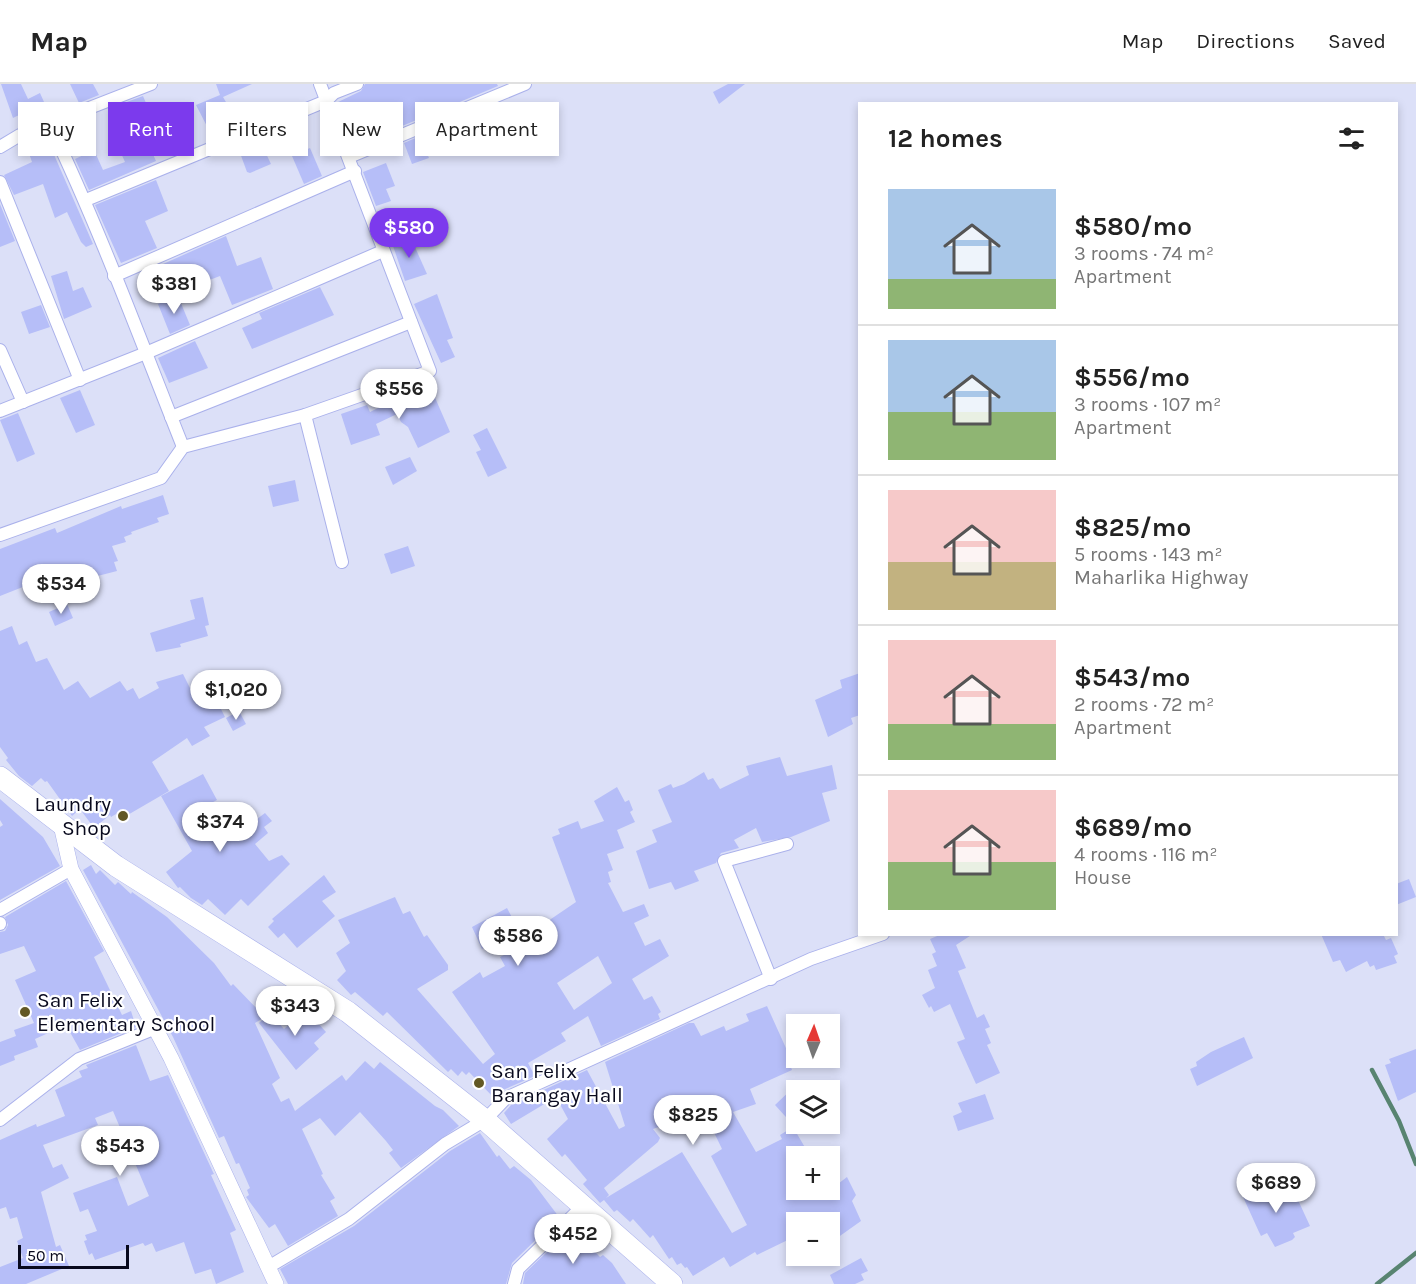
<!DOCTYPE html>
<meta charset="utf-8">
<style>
body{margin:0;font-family:Karla,sans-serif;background:#f2f2f2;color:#222;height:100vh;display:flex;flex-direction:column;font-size:22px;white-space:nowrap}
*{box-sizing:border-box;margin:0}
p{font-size:20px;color:#767676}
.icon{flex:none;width:33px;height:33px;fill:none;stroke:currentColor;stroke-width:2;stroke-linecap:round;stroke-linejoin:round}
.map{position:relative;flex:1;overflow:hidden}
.sheet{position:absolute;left:858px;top:18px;width:540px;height:834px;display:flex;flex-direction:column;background:#fff;border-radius:0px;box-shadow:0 3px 9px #0003}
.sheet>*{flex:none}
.hud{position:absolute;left:18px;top:18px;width:570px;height:54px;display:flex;gap:12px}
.needle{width:39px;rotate:2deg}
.fabs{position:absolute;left:786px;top:930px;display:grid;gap:12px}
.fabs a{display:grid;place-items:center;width:54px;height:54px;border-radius:0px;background:#fff;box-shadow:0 3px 9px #0003;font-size:30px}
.scale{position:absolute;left:18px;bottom:15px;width:111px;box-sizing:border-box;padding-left:6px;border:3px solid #08091d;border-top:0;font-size:16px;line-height:21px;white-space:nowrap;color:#08091d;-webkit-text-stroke:4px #fff;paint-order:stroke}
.price{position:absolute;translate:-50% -51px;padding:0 14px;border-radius:21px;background:#fff;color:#222;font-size:20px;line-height:39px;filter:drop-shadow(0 2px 3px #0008)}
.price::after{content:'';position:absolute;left:50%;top:36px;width:18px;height:14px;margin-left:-9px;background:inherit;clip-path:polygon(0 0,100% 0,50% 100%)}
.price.current{background:#7c3aed;color:#fff}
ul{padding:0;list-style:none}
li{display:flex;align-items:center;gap:18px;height:150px;padding:0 30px}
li+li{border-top:2px solid #e0e0e0}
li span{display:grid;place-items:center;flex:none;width:168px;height:120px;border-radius:0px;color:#555}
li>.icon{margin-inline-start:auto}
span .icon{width:72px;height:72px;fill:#fffc;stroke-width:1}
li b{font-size:26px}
h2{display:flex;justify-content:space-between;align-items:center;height:72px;padding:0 30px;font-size:26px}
.pill{padding:0 21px;border-radius:0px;background:#fff;box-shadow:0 3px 9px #0003;font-size:21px;line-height:54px}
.pill.current{background:#7c3aed;color:#fff}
header{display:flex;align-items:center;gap:36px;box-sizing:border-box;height:84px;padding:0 30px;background:#fff;border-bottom:2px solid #e0e0e0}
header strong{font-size:28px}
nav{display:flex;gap:33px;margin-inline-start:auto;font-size:21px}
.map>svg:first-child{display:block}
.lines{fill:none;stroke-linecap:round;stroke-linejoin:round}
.stream{stroke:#588471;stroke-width:4.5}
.building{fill:#b6bef8;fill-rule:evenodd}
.minor-casing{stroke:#aab1eb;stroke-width:14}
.tertiary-casing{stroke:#aab1eb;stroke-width:16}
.trunk-casing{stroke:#aab1eb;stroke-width:22}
.minor{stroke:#fff;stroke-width:12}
.tertiary{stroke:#fff;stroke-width:15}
.trunk{stroke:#fff;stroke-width:21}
.poi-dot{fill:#625825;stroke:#fff;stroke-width:2}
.labels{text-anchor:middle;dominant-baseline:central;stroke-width:4.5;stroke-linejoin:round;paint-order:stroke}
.poi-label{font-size:21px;fill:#08091d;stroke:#fff;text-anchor:start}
</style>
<header>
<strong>Map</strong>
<nav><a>Map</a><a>Directions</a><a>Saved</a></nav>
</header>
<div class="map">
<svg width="1416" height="1200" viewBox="0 0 1416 1200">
<rect width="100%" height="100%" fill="#dce0f8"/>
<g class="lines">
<g class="stream">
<path d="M1372,986L1399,1037L1416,1080"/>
<path d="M1377,1200L1416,1169"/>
</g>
</g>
<g class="building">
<path d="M1,0H21L28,15L40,9L44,18L30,25L31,29L21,34L19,31L13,34Z"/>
<path d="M70,0H93L99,11L79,19Z"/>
<path d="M216,0H252L223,13L240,42L213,54L196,21L220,11Z"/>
<path d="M365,0H497L498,2L383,50L381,46L354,59L336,19L361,7Z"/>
<path d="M728,0H745L719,20L713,8Z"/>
<path d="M143,12L155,40L142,46L156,77L89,106L75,75L94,66L103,86L125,78L115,56L136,46L124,19Z"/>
<path d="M503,18L512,47L452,68L444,43Z"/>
<path d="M45,50L93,160L86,163L81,158L67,128L55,134L43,100L14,111L4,91L32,78L25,58Z"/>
<path d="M420,52L429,74L412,80L404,59Z"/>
<path d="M261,59L271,80L250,89L247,88L240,69Z"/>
<path d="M310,64L322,92L304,100L292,72Z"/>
<path d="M386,79L395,102L386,105L391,117L376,122L363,88Z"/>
<path d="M156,96L168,127L145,137L157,164L121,179L95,121Z"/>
<path d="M0,120L15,157L0,163Z"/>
<path d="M226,152L237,182L261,173L273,205L232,221L220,192L199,200L197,195L165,208L160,198L169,193L163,180Z"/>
<path d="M410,152L427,190L405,197L392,159Z"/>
<path d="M67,187L73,207L83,203L92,223L64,235L51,192Z"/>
<path d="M320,203L334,231L252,265L242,244L262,235L259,229Z"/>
<path d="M437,210L453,254L447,256L455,273L441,279L414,220Z"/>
<path d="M178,212L190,241L170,250L158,220Z"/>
<path d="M41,221L50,243L29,250L21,228Z"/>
<path d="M195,257L208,284L169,299L158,274Z"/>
<path d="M80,306L95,341L76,349L60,314Z"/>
<path d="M433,309L450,348L418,364L408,343L401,338L397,330L376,340L380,351L351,361L341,330L367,321L370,328L398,314L402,322Z"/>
<path d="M18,329L35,370L17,378L0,336Z"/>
<path d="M487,344L507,384L488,393L476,368L481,366L473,351Z"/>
<path d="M410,373L417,387L393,401L385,383Z"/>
<path d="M295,396L299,417L273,423L268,402Z"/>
<path d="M163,411L169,430L157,434L159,438L131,448L132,450L124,453L126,458L112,462L118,477L114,478L117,487L86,495L85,489L80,492L76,482L0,512V465L55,444L57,449L121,422L122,425Z"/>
<path d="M408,462L415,482L391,490L384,470Z"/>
<path d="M203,513L209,541L205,542L208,552L180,560L181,563L156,568L150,549L195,535L190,516Z"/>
<path d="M67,520L73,534L55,542L49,528Z"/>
<path d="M12,542L19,561L27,557L36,578L47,574L64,606L78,597L90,614L120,597L127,607L133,604L139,615L159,604L156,598L183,590L196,616L208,610L213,619L217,617L225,633L204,643L210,652L192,662L187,654L152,678L169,707L119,736L116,730L111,733L110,731L94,744L80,725L72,732L47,697L45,698L41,694L32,702L19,692L6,676L8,674L0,663V547Z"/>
<path d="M860,589V631L851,634L853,640L828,653L815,616L842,604L840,596Z"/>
<path d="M239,627L246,640L233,647L226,634Z"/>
<path d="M780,673L787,692L832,681L837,705L822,709L830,737L791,753L762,758L756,744L734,756L739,764L721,769L716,779L694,787L699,797L675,806L671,798L649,805L636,767L657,758L652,746L672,738L658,706L671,700L673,704L684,700L704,688L708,696L713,694L720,705L749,691L746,682Z"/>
<path d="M203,690L217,716L190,730L205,756L236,737L240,745L245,744L265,729L272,737L264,743L268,749L255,760L269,777L282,771L290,780L248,822L241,815L225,831L208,815L202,821L191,814L180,803L178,804L166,788L192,767L161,712Z"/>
<path d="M617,703L625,718L629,716L633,726L630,728L635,738L617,746L624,764L607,770L613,786L608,788L611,798L608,799L623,828L644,820L649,832L634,839L645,862L660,855L669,872L632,895L644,916L652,912L661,928L658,930L660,935L601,962L588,932L561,949L566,957L528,979L535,992L503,1006L494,1014L469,988L466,991L462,987L458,992L451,985L448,988L387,928L383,932L355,908L351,911L337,896L346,887L336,869L350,859L338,836L395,813L403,830L410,827L424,853L427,851L448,881V886L417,905L483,980L495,970L452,908L480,888L483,894L505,882L500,873L504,871L495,856L482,865L472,843L507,824L523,854L576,818L552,753L560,750L558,745L578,737L581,745L604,737L594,717ZM598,872L612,899L574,926L557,899Z"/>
<path d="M0,715L43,753L60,782L0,816V743L3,741L0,736Z"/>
<path d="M91,781L96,790L100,786L115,801L118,798L131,810L132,808L167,833L214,879L231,902L233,900L265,933L255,939L280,994L272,1000L281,1018L289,1014L295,1027L342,991L346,997L365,977L374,985L380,978L435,1022L443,1026L459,1042L401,1084L389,1069L393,1066L386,1057L360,1028L335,1052L320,1034L302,1045L323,1090L321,1091L335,1114L330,1117L338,1132L288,1162L275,1140L269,1144L246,1113L249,1111L247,1106L250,1104L239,1079L236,1080L224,1052L219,1054L173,953L83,786Z"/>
<path d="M324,791L336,808L322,817L335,832L297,864L284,849L278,854L268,843L274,837L272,835Z"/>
<path d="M1409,795L1416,813L1396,821V800Z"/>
<path d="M66,797L104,867L94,873L122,931L131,927L136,943L80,966L66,941L35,955L38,963L14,972L15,976L0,982V958L16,952L14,946L34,939L15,896L36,887L24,862L0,870V848L5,847L8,841L5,833Z"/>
<path d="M942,850H973L956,861L966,884L958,887L977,934L984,930L990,943L985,945L991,959L987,961L1000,989L976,1000L957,958L965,955L950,920L934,928L931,922L929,924L922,911L935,904L928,886L937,882L932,870L936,868L930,855Z"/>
<path d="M1321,850H1383L1386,856L1391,854L1398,870L1394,872L1397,879L1376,886L1374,881L1370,883L1367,877L1346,888L1340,876L1333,878Z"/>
<path d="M767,922L790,973L788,975L792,986L750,1005L756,1020L733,1028L756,1068L782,1055L780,1051L793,1043L810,1072H796V1106H830L847,1093L856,1111L852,1117L861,1137L830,1159V1138H789L796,1152L757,1171L755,1168L730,1183L724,1173L693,1192L687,1183L685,1184L681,1179L677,1181L672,1173L669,1175L653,1151L650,1154L633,1135L630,1138L617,1126L614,1128L604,1116L600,1119L583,1100L587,1096L565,1070L562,1073L551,1060L547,1055L568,1035L556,1013L511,1040L504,1029L511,1021L587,986L619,1045L625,1042L605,978L689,939H694L701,952L724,942L726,947L749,937L746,930ZM707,1034L722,1065L711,1072L747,1141L732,1149L682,1068L606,1114L609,1111L604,1104L658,1058L660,1054L653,1045L681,1035L683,1040L690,1037L691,1040Z"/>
<path d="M306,926L326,948L314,959L319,965L296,986L259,939L270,929L284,945Z"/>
<path d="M1244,953L1253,974L1197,1002L1190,985L1197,982L1196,978L1211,968Z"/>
<path d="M136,961L150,997L168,991L212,1086L214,1090L211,1091L236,1146L230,1149L244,1188L216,1200L211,1185L195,1190L184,1158L156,1168L152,1159L145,1162L143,1159L95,1176L92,1169L89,1171L84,1157L87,1156L85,1151L97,1147L88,1125L80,1128L73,1109L117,1093L128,1122L149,1112L113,1027L95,1034L98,1041L43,1061L53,1084L62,1080L69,1094L41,1108L56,1163L60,1161L69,1182L26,1200H0V1183L23,1174L17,1157L23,1154L17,1133L10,1135L6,1123L0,1125V1056L36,1040L37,1043L65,1032L55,1006L82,993L79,987L88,984L86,981Z"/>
<path d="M1416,965V1008L1398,1017L1385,981L1391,979L1389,975Z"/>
<path d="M796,1001V1044L775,1021Z"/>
<path d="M985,1010L994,1035L958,1047L953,1032L962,1028L958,1019Z"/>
<path d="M480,1049L497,1073L499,1071L510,1085L514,1082L531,1096L559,1133L512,1179L506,1200H288L280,1185L354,1142L450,1067Z"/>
<path d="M1251,1098L1261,1118L1292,1103L1310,1142L1293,1149L1295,1153L1292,1156L1275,1163L1267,1149L1261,1152L1259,1148L1239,1104Z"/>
<path d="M572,1144L600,1173L603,1171L612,1179L626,1200H523L525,1189Z"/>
<path d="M861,1174L868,1187L861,1190L864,1196L855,1200H834L830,1191Z"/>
</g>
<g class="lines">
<g class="minor-casing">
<g id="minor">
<path d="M50,41C100,146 140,255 183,363"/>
<path d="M0,63L20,51L151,0"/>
<path d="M349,73L525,0"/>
<path d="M0,98L80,296"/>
<path d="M86,116L326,17L334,9L357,0"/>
<path d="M114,192L355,87"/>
<path d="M0,266L23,318"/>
<path d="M0,327L146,269L383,167"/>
<path d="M305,331L342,478"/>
<path d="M171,333L411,238"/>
<path d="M0,451L161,394L183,363L305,331L430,287L320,0"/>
<path d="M0,826L71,785"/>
<path d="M0,839V840"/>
<path d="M771,895L724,777L787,760"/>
<path d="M0,1036L79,975L156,944"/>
<path d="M270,1182L349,1135L445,1060L485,1036L506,1014L811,875L883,850"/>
<path d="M514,1200L518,1185L584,1121"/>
</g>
</g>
<g class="tertiary-casing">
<path id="tertiary" d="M61,741L71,785L171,974L276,1200"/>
</g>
<g class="trunk-casing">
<path id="trunk" d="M0,693L116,782L348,928L485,1036L672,1200"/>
</g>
<use href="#minor" class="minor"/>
<use href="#tertiary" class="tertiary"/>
<use href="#trunk" class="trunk"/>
</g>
<g class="poi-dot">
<circle cx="123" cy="732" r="6"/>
<circle cx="25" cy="928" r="6"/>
<circle cx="479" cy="999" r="6"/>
</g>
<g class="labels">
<g class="poi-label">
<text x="111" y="720" text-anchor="end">Laundry<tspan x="111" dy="24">Shop</tspan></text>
<text x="37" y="916">San Felix<tspan x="37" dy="24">Elementary School</tspan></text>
<text x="491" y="987">San Felix<tspan x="491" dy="24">Barangay Hall</tspan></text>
</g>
</g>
</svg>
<div class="fabs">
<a><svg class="needle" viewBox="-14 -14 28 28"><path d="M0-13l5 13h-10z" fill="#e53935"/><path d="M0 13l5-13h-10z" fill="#767676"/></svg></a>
<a><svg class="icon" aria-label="layers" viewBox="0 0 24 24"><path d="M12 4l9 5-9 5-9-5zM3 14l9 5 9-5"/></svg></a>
<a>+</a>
<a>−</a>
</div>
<div class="scale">50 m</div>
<b class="price current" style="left:409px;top:175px">$580</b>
<b class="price" style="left:174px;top:231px">$381</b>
<b class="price" style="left:399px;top:336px">$556</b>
<b class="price" style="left:61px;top:531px">$534</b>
<b class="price" style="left:236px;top:637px">$1,020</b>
<b class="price" style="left:220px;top:769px">$374</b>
<b class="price" style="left:518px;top:883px">$586</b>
<b class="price" style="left:295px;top:953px">$343</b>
<b class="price" style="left:693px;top:1062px">$825</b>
<b class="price" style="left:120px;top:1093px">$543</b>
<b class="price" style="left:1276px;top:1130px">$689</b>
<b class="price" style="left:573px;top:1181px">$452</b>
<div class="hud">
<a class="pill">Buy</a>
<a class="pill current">Rent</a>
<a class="pill">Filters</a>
<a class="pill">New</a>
<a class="pill">Apartment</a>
</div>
<section class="sheet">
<h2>12 homes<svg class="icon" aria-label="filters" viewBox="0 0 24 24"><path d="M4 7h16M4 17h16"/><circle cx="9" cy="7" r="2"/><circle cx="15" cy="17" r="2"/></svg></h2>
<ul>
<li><span style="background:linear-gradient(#a9c7e8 75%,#8fb573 0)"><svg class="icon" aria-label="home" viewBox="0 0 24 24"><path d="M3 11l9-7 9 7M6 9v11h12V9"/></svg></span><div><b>$580/mo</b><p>3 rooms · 74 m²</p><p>Apartment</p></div></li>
<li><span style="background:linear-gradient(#a9c7e8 60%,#8fb573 0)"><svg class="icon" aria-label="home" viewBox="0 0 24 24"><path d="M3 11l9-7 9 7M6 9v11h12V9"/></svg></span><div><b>$556/mo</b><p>3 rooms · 107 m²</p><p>Apartment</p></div></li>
<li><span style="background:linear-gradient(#f6c9c9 60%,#c2b280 0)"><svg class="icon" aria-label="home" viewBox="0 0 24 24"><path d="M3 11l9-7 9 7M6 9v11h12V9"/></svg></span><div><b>$825/mo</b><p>5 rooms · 143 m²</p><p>Maharlika Highway</p></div></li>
<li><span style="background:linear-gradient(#f6c9c9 70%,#8fb573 0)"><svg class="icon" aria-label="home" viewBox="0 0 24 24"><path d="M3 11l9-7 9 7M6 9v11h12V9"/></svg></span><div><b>$543/mo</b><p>2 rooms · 72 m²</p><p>Apartment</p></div></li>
<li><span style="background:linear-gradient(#f6c9c9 60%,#8fb573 0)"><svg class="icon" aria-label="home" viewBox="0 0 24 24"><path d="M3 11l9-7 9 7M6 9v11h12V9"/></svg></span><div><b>$689/mo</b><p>4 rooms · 116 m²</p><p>House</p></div></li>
</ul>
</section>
</div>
